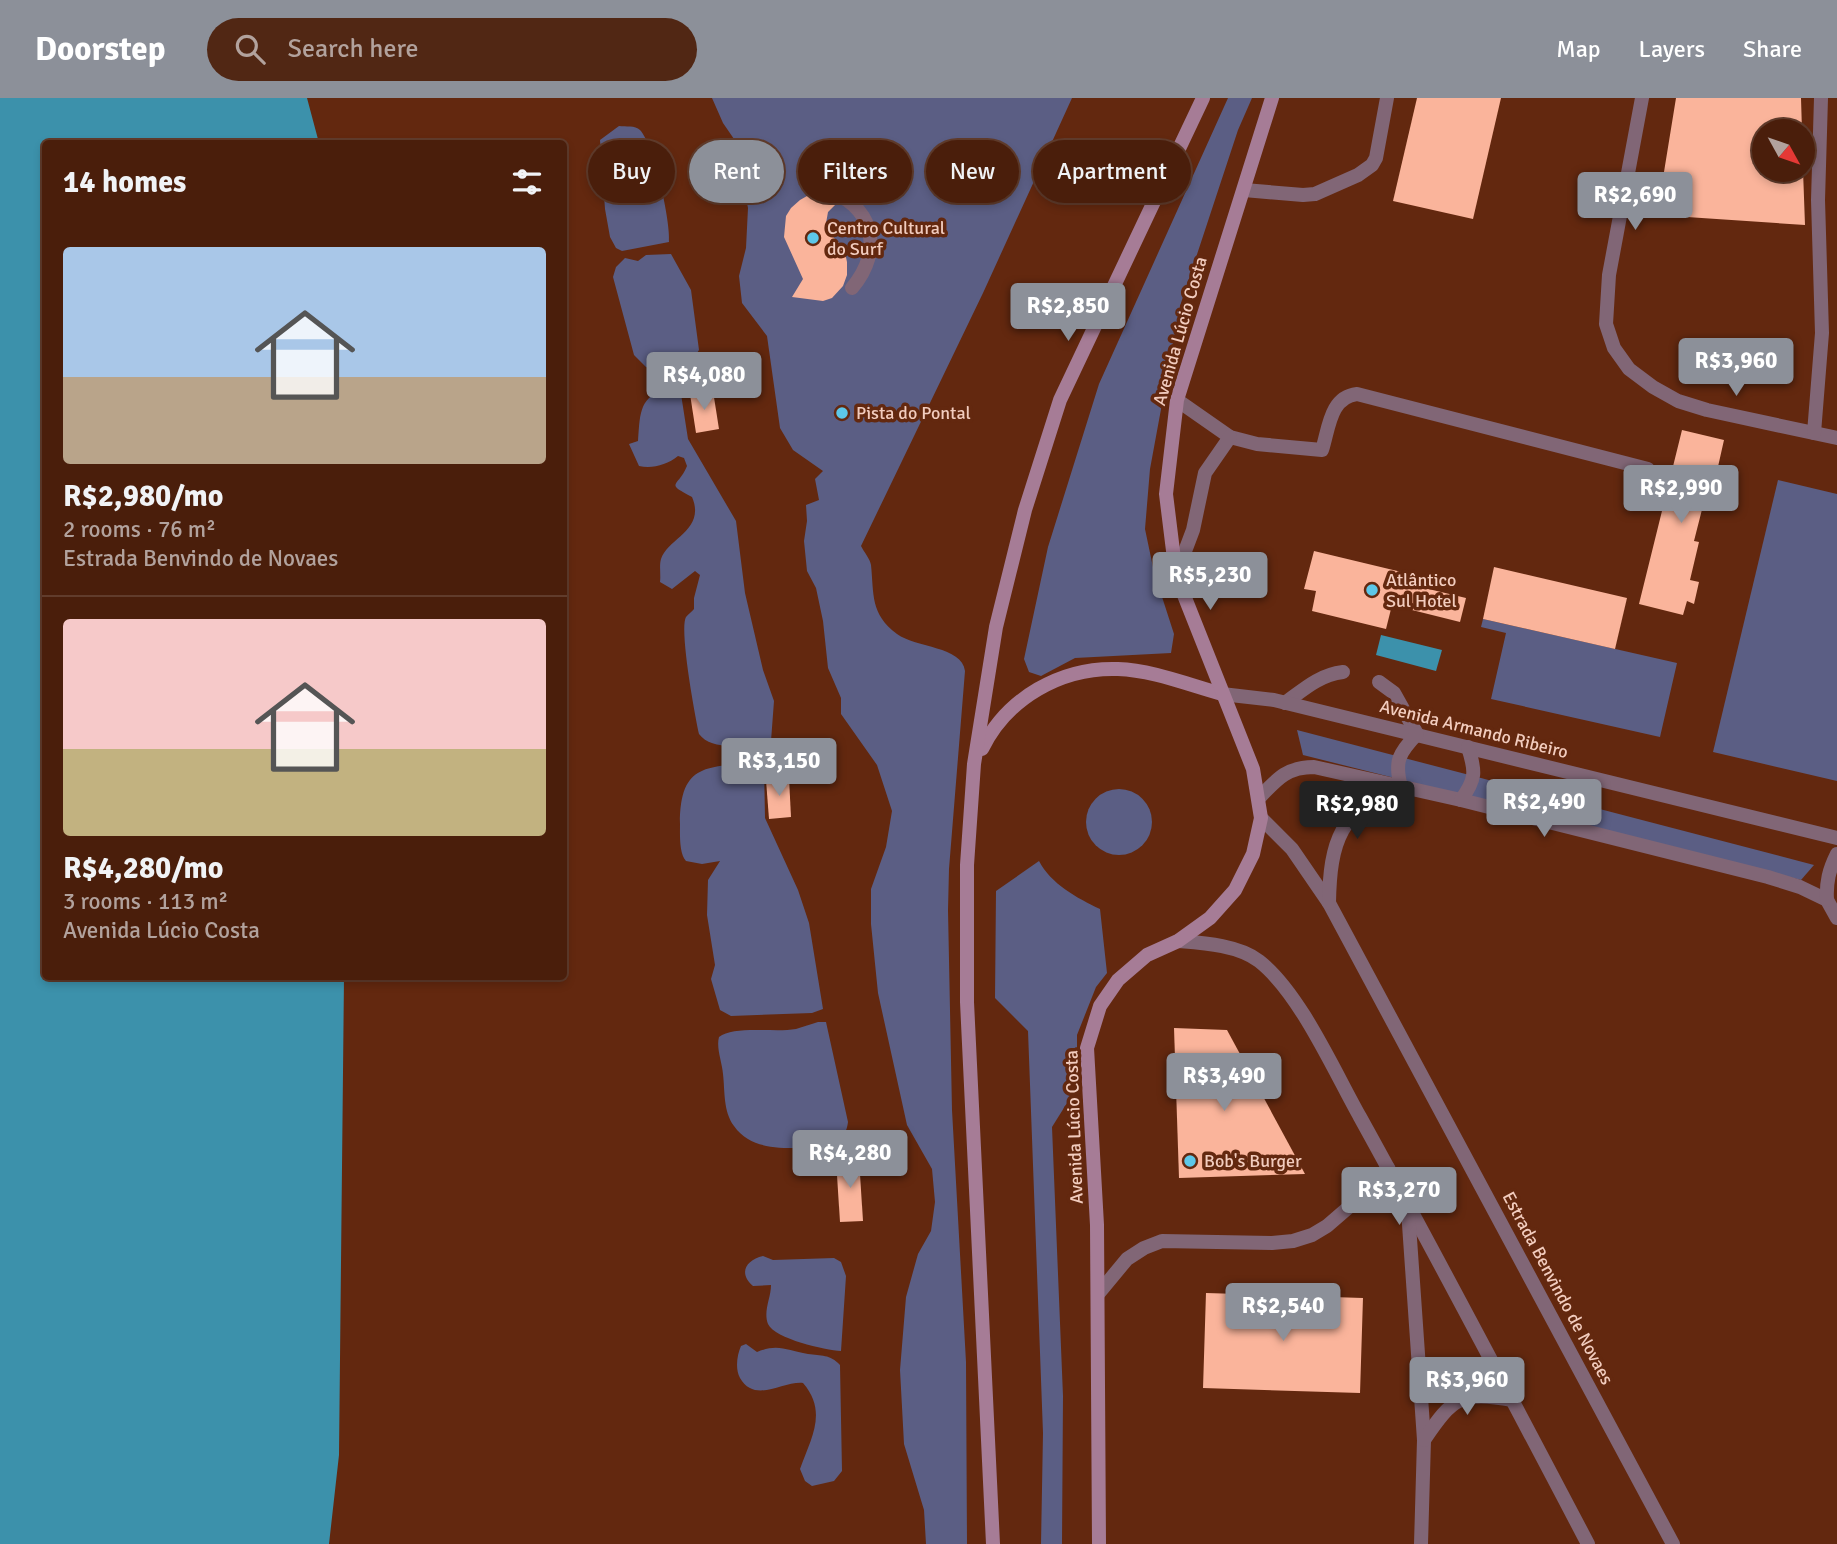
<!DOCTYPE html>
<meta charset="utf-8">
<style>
body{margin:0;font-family:Signika,sans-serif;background:#512714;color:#f1f3f6;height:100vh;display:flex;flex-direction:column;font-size:26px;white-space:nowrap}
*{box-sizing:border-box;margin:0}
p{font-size:23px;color:#b2a29d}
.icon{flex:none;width:38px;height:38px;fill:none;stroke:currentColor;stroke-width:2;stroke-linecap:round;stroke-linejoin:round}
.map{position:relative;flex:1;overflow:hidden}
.details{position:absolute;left:42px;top:42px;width:525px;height:840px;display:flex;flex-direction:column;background:#4a1e0b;border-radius:7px;box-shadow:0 4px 10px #0003,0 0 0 2px #613c2c}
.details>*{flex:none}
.guide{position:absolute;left:588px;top:42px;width:665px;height:63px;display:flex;gap:14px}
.needle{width:46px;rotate:130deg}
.fabs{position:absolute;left:1752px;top:21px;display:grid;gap:14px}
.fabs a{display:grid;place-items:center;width:63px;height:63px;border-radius:50%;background:#4a1e0b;box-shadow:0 4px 10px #0003,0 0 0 2px #613c2c;font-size:35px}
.price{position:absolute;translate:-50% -60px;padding:0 16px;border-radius:7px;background:#8c9099;color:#fff;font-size:23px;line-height:46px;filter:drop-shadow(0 2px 4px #0008)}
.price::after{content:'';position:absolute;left:50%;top:42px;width:21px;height:16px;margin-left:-10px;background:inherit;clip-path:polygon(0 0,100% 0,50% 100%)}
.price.on{background:#222;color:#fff}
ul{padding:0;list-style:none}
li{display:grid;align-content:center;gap:14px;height:371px;padding:0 21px}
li+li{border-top:2px solid #613c2c}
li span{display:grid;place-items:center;height:217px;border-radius:7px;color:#555}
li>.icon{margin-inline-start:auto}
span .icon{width:126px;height:126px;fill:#fffc;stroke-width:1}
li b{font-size:30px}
h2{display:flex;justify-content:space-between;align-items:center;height:84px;padding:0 21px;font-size:30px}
.pill{padding:0 24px;border-radius:32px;background:#4a1e0b;box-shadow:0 4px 10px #0003,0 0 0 2px #613c2c;font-size:24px;line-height:63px}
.pill.on{background:#8c9099;color:#fff}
header{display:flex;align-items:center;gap:42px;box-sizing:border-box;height:98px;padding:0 35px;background:#8c9099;color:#fff}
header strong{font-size:33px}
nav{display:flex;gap:38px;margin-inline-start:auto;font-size:24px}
.search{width:490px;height:63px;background:#512714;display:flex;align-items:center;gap:18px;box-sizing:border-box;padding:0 24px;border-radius:38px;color:#b2a29d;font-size:26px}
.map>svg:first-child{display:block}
.green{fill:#5b5e84}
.water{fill:#3c91ab}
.building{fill:#fab49b}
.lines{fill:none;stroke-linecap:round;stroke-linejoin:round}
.lane{stroke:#816676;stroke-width:14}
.street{stroke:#816676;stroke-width:14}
.secondary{stroke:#a67c96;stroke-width:14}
.poi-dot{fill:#5dc7e8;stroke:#63280f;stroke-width:2.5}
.labels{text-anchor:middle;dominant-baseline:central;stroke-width:7;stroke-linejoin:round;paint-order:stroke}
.poi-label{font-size:18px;fill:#f2ccbe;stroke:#63280f;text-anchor:start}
.street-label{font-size:18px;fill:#f2ccbe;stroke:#63280f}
</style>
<header>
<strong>Doorstep</strong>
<div class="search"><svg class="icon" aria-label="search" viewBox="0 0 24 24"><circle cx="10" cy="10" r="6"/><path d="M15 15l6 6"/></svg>Search here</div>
<nav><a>Map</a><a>Layers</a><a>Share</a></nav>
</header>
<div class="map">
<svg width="1837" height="1446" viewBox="0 0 1837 1446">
<rect width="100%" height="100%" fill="#63280f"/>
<g class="green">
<path d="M712,0H1072L983,195L861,448C864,454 870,461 871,467C874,496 870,516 897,536C916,550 962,548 965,573L949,771L948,812L952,1012L966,1264L967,1446H926L924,1412L904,1346L900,1272L906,1199L918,1156L931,1133L935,1104L932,1071L907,1027L878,895L871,826V791L886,749L892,713L877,667L841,616V600L828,570L823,523L816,490L807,473L804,443L807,423L806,407L819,402L815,381L823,373L793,352L780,330L767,238L742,205L739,178L746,150L748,110L734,41L723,25Z"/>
<path d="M1228,0H1252L1238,32L1180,208L1150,371L1145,431L1154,474L1174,536L1171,555L1075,560L1041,578L1029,574L1024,561L1048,449L1099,286Z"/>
<path d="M619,28C626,29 635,27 640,32C654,47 671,124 669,144L622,153L616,150L610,139L605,111L600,42Z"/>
<path d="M671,156L691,192L699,252L689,267H677L668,275H661L646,269L634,257L613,179L616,169L625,160L638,163L646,157Z"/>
<path d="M664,293L681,296L688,341L736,423L745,495L763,572L774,603L771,643C751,646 713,655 699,636C695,618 679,531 686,519C688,516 692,514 694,511V500L700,477L695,473L672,491L660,484C661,477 659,468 661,461C668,440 706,432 692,399C664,384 678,390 687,368L684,360L678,358C667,367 652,371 639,368L629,346L638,343C640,321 638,298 664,293Z"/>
<path d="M1778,382L1837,396V683L1713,654Z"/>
<path d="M1483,521L1677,565L1660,639L1491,601L1506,535L1481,529Z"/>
<path d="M1297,632L1814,767L1801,782L1303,657Z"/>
<path d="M759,664L764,668L765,720L798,792L809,825L823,911L812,915L731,918L720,912L711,881L715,867L707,817L708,782L720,763L702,766L686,763C679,755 680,737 680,726C680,663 708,670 759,664Z"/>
<circle cx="1119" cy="724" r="33"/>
<path d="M1039,763C1051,786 1077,800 1100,811L1107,875L1096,889L1077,937V989L1052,1029L1063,1298L1062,1446H1041L1043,1335L1028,933L995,900L996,793Z"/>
<path d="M818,924H826L848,1024C847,1033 843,1041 835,1046C825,1052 813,1050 803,1050C778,1050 750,1051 734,1028C723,1013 725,993 723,976C722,964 716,950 719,939C734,927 775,935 796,931C803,929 811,926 818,924Z"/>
<path d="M763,1158L773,1162L834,1160L841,1164L846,1178L841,1253C825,1252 775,1241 768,1226C763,1213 771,1200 771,1187L753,1188C738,1175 746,1162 763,1158Z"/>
<path d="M746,1246L757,1254C779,1245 787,1253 808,1256C821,1258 830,1256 840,1267L842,1373L834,1383L812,1388L805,1383L800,1371C811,1340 828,1314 803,1285C783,1283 755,1306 740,1280C735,1271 737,1257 741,1248Z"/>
</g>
<g class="water">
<path d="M0,0H307L319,45L46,46V878L344,879L339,1357L329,1446H0Z"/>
<path d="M1381,537L1442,552L1436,573L1376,557Z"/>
</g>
<g class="building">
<path d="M1417,0H1501L1473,121L1393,103Z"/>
<path d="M1676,0H1801L1802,33H1764V72H1803L1805,127L1657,117Z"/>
<path d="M814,94L838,104L828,114L825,131L844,150L847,164V177L843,188L832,200L823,203L792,199L803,181L784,139L786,118L791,110L800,102Z"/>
<path d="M713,293L719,331L696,335L690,296Z"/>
<path d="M1682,332L1724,342L1715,382L1710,380L1694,443L1699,444L1690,482L1699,484L1694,506L1687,503L1683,517L1639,506Z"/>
<path d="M1314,453L1414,477L1412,487L1466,500L1460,524L1392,507L1386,531L1312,513L1316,493L1304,491Z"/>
<path d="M1494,469L1627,500L1615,551L1483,521Z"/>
<path d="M789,680L791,719L769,721L766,682Z"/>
<path d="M1174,930L1227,932L1305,1076L1179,1080Z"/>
<path d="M859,1061L863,1123L840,1124L836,1062Z"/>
<path d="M1206,1195L1363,1200L1360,1295L1203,1290Z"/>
</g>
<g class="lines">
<g class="lane">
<path d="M1244,92L1303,97L1315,96L1358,77L1372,67L1376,60L1387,0"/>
<path d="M1177,302L1230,339L1257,346L1322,352C1329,330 1330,299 1357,296L1648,371"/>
<path d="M1176,477L1193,432L1205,375L1230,339"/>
<path d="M1379,584L1394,595L1417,636"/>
<path d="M1285,605C1304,591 1319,577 1343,574"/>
</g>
<g class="street">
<path d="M1642,0L1609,177L1606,226L1614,250L1629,271L1653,289L1678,303L1707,312L1837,340"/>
<path d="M824,91C873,106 885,151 852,190"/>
<path d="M1814,335L1822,235L1818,102L1821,0"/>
<path d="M1222,596L1274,602L1837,740"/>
<path d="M1260,699C1277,681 1287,669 1314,669L1461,702L1768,779L1800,789L1827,802L1837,820"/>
<path d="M1461,702C1476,681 1476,674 1468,649"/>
<path d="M1261,720L1292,751L1329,805L1673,1446"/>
<path d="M1827,802C1826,784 1829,772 1837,756"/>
<path d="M1329,805C1330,744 1340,711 1401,689C1394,663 1399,655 1417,636"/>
<path d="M1178,843C1203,845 1238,847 1259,863C1300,895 1334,973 1360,1019C1438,1160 1513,1303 1588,1446"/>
<path d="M1408,1112L1424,1342L1421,1446"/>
<path d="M1098,1196L1127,1161L1144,1150L1162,1143L1272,1145L1293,1143L1312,1137L1327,1128L1364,1096L1388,1070"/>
<path d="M1424,1342C1453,1299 1461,1293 1513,1302"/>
</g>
<g class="secondary">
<path d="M982,651C1007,600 1061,569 1118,571C1152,572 1189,587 1222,596"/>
<path d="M993,1446L967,904V767L974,666L996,529L1025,412L1060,302L1203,0"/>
<path d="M1099,1446L1097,1127L1087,950L1100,908L1118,882L1147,857L1178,843L1210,820L1235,792L1253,756L1261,720L1253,671L1176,477L1166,396L1177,302L1272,0"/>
</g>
</g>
<g class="poi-dot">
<circle cx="813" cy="140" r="7"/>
<circle cx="842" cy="315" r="7"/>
<circle cx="1372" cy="492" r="7"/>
<circle cx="1190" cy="1063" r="7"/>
</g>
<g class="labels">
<g class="poi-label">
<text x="827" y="130">Centro Cultural<tspan x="827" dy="21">do Surf</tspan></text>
<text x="856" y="315">Pista do Pontal</text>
<text x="1386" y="482">Atlântico<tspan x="1386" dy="21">Sul Hotel</tspan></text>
<text x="1204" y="1063">Bob's Burger</text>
</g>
<g class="street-label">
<text transform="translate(1180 233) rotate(-74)">Avenida Lúcio Costa</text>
<text transform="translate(1474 631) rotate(14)">Avenida Armando Ribeiro</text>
<text transform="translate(1074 1029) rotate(-92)">Avenida Lúcio Costa</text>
<text transform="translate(1558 1190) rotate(62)">Estrada Benvindo de Novaes</text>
</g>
</g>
</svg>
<div class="fabs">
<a><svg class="needle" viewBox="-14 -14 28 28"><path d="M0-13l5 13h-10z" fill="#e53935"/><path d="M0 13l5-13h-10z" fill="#b2a29d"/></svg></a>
</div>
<b class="price" style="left:1635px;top:134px">R$2,690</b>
<b class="price" style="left:1068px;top:245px">R$2,850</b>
<b class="price" style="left:1736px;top:300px">R$3,960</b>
<b class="price" style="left:704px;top:314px">R$4,080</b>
<b class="price" style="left:1681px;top:427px">R$2,990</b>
<b class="price" style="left:1210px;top:514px">R$5,230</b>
<b class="price" style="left:779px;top:700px">R$3,150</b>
<b class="price" style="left:1544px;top:741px">R$2,490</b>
<b class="price on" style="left:1357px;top:743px">R$2,980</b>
<b class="price" style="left:1224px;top:1015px">R$3,490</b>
<b class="price" style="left:850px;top:1092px">R$4,280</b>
<b class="price" style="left:1399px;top:1129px">R$3,270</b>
<b class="price" style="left:1283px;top:1245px">R$2,540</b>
<b class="price" style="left:1467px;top:1319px">R$3,960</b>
<div class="guide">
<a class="pill">Buy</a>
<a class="pill on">Rent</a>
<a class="pill">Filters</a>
<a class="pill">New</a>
<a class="pill">Apartment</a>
</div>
<section class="details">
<h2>14 homes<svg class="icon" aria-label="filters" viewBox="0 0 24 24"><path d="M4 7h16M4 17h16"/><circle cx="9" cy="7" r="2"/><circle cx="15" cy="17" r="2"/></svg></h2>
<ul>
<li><span style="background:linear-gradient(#a9c7e8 60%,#b9a48a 0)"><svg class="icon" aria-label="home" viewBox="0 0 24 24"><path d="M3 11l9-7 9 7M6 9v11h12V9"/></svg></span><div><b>R$2,980/mo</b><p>2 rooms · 76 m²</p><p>Estrada Benvindo de Novaes</p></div></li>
<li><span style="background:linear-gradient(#f6c9c9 60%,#c2b280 0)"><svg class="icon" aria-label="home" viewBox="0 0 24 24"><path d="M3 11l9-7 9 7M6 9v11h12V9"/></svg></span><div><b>R$4,280/mo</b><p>3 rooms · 113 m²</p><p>Avenida Lúcio Costa</p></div></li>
</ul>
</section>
</div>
